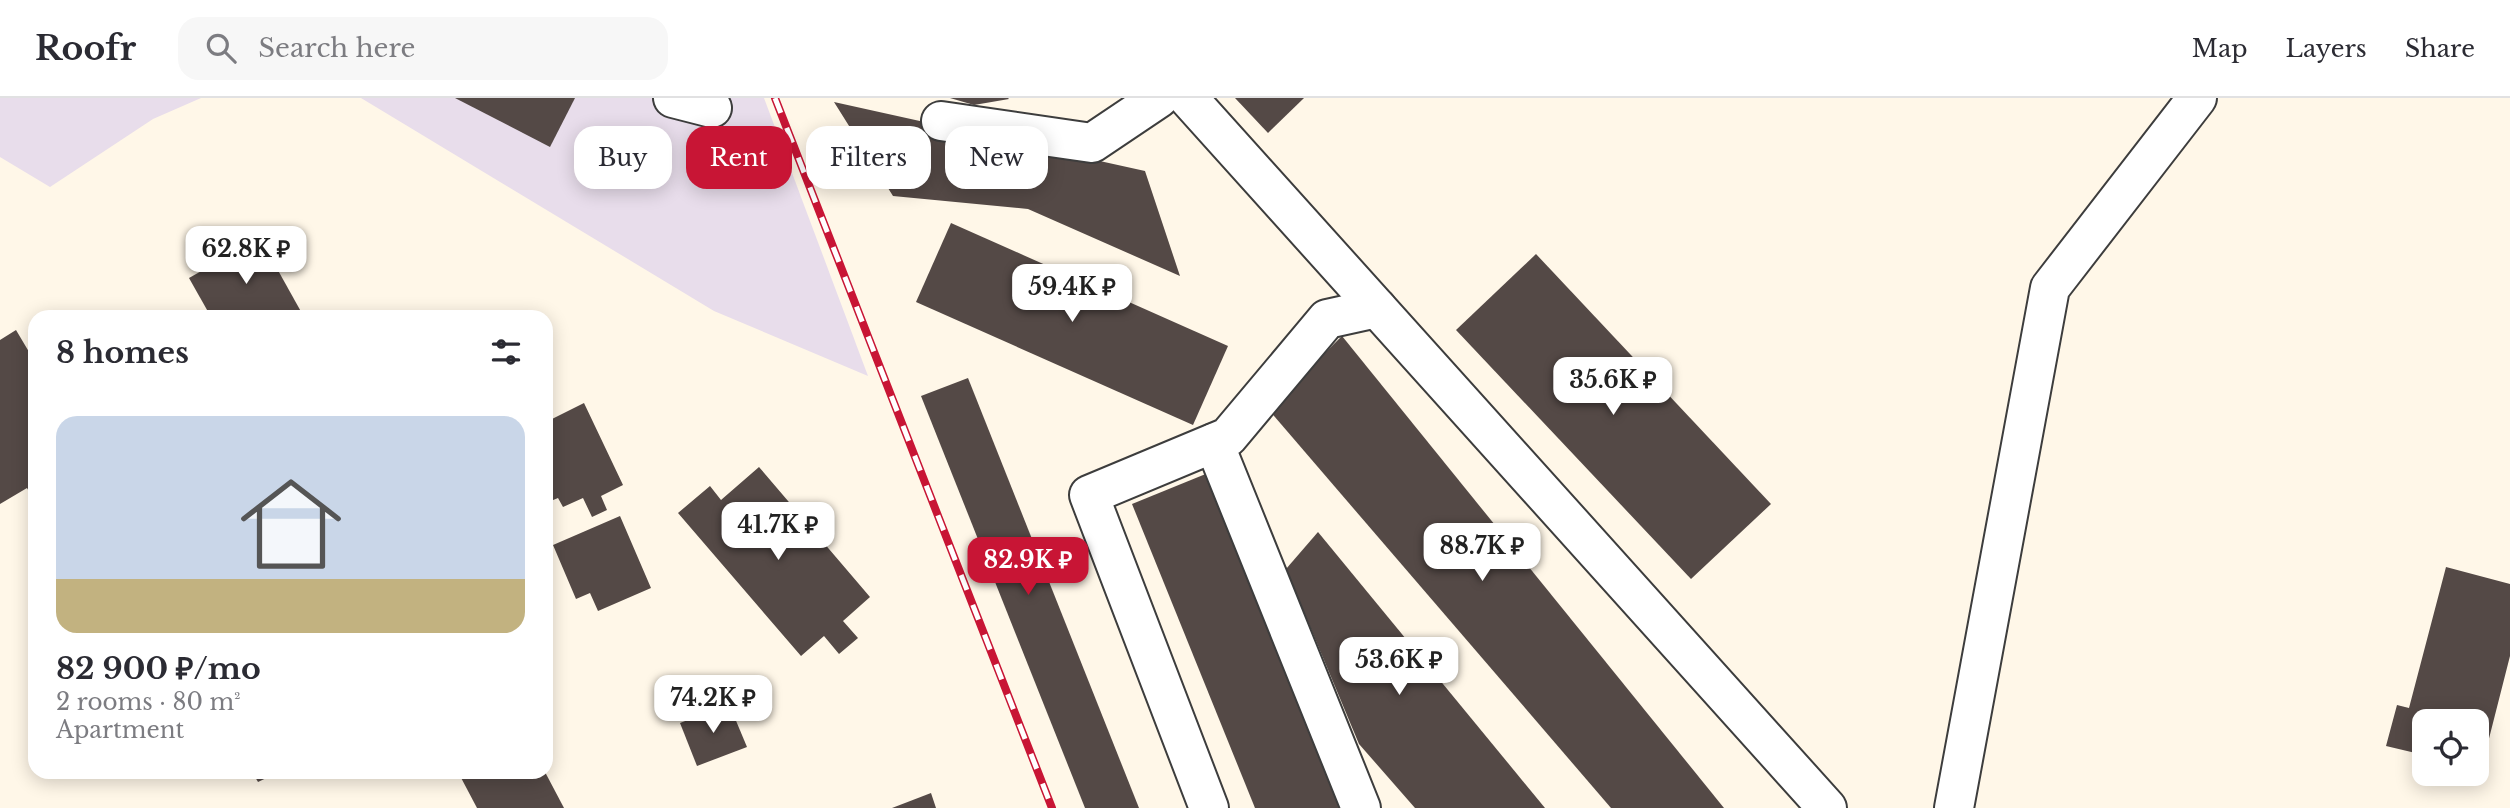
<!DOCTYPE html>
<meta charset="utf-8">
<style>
body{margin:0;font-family:"Libre Baskerville",serif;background:#f7f7f7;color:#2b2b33;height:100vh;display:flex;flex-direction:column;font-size:26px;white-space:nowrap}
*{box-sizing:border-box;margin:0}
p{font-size:23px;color:#7c7c81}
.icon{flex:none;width:38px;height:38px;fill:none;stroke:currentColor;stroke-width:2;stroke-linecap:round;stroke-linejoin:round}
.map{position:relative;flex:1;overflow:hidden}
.panel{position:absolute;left:28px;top:212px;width:525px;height:469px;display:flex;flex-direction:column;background:#fff;border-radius:21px;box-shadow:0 4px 18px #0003}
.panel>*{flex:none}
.banner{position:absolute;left:574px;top:28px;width:665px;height:63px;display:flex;gap:14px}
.controls{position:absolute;left:2412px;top:611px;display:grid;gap:14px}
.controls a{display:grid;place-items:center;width:77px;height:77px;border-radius:14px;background:#fff;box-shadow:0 4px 18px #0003;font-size:35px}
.price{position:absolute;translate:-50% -60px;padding:0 16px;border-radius:14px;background:#fff;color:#222;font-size:23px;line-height:46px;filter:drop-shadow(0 2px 4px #0008)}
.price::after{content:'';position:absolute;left:50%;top:42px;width:21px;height:16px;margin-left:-10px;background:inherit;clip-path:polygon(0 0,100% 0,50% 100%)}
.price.active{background:#c81535;color:#fff}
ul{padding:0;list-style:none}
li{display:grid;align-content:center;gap:14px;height:371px;padding:0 28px}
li+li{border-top:2px solid #e1e1e2}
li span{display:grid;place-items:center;height:217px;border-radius:21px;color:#555}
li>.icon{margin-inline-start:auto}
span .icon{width:126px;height:126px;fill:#fffc;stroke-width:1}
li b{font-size:30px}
h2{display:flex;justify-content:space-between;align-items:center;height:84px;padding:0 28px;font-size:30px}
.pill{padding:0 24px;border-radius:21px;background:#fff;box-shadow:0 4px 18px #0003;font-size:24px;line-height:63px}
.pill.active{background:#c81535;color:#fff}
header{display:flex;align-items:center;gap:42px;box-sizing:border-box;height:98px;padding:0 35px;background:#fff;border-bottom:2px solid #e1e1e2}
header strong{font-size:33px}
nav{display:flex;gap:38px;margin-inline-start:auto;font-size:24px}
.search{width:490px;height:63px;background:#f7f7f7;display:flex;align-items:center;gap:18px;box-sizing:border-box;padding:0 24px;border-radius:21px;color:#7c7c81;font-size:26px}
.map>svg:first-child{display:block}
.industrial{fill:#e8ddeb}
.building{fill:#544946}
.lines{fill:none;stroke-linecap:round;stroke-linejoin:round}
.minor-casing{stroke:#3d3d3d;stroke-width:42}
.minor{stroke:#fff;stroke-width:38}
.rail-casing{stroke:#c81535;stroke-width:8}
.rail{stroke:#fff;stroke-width:5;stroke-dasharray:16;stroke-linecap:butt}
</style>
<header>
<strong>Roofr</strong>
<div class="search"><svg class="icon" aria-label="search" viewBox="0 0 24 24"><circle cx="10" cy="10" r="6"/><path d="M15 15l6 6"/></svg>Search here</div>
<nav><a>Map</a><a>Layers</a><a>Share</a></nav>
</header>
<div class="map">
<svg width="2510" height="710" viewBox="0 0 2510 710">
<rect width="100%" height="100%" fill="#fff7e8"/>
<g class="industrial">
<path d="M0,0H201L153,21L50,89L0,59Z"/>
<path d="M361,0H764L868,278L714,213Z"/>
</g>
<g class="building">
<path d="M455,0H575L550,49Z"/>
<path d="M950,0H1008L1009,1L974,7Z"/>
<path d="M1235,0H1304L1268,35Z"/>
<path d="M834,4L1145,73L1180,178L1028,111L893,98Z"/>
<path d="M951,125L1228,248L1193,327L916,204Z"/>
<path d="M260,140L304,219H211L189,180Z"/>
<path d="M1536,156L1771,406L1691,481L1456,232Z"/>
<path d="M16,232L35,264V404L27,390L0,406V242Z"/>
<path d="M1342,238L1724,710H1611L1268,311Z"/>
<path d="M968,280L1139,710H1085L921,298Z"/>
<path d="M584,305L623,387L601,398L607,412L592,419L583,400L563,409L558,400L546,405V324Z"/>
<path d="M759,369L870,499L843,523L858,540L839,556L824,538L801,558L678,415L710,388L721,402Z"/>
<path d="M1213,373L1349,710H1255L1132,406Z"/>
<path d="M620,418L651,490L598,513L590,495L576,501L553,447Z"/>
<path d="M1318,434L1545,710H1415L1359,646L1286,471Z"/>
<path d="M2446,469L2510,486V558L2481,672L2476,671V623H2424V657L2386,648L2397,607L2409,610Z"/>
<path d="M729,606L747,649L697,668L680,625Z"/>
<path d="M252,674H279L258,684Z"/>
<path d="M458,674H545L564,710H477Z"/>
<path d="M931,695L936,710H892Z"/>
</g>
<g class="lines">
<g class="minor-casing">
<g id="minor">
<path d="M673,0L712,10"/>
<path d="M1188,0L1827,710"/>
<path d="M941,23L1092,45L1159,0"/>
<path d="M1214,345L1361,710"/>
<path d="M1209,710L1089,397L1228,339L1327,221L1377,210"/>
<path d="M1954,710L2050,190L2197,0"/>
</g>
</g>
<use href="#minor" class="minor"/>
<g class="rail-casing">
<path id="rail" d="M775,0L1052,710"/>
</g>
<use href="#rail" class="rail"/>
</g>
</svg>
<div class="controls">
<a><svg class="icon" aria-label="locate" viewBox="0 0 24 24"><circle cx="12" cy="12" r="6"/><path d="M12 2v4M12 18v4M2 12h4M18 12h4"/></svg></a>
</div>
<b class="price" style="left:246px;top:188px">62.8K ₽</b>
<b class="price" style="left:1072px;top:226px">59.4K ₽</b>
<b class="price" style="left:1613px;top:319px">35.6K ₽</b>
<b class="price" style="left:778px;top:464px">41.7K ₽</b>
<b class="price" style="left:1482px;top:485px">88.7K ₽</b>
<b class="price active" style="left:1028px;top:499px">82.9K ₽</b>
<b class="price" style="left:1399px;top:599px">53.6K ₽</b>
<b class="price" style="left:713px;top:637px">74.2K ₽</b>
<div class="banner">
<a class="pill">Buy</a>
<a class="pill active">Rent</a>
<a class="pill">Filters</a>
<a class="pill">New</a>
</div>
<section class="panel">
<h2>8 homes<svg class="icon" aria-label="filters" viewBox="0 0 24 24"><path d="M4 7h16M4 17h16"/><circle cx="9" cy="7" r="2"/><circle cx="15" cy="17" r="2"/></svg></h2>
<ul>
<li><span style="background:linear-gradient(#c9d6e8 75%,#c2b280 0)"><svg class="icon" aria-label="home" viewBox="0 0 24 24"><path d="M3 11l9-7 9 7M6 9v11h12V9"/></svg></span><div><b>82 900 ₽/mo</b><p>2 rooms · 80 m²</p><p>Apartment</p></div></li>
</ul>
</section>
</div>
